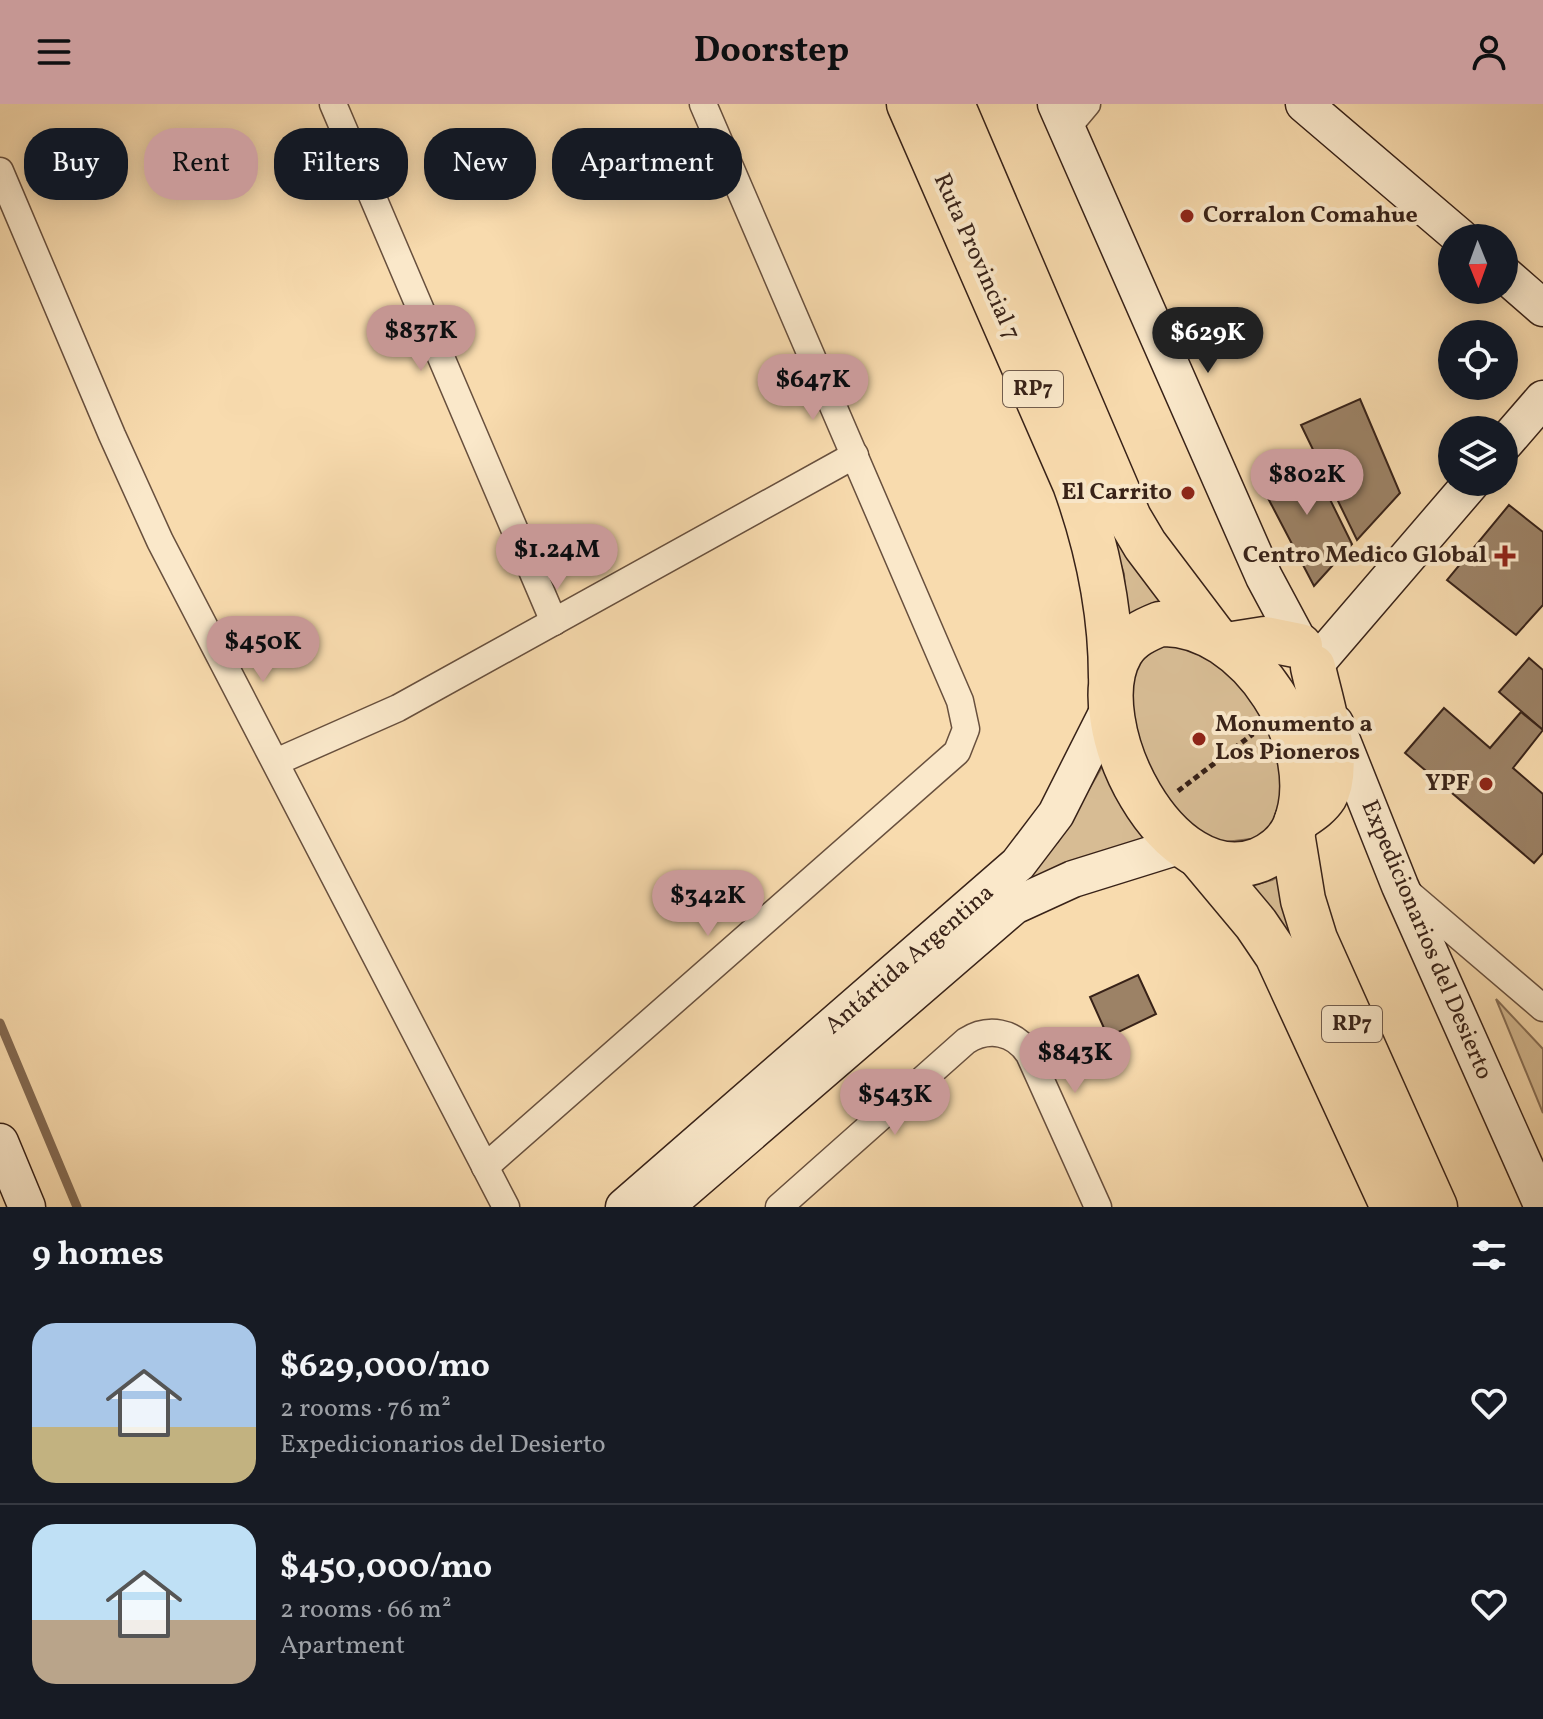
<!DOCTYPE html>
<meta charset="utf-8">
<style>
body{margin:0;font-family:Vollkorn,serif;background:#20242c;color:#f1f3f6;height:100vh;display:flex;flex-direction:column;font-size:30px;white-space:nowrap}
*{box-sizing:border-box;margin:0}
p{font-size:26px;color:#9ea1a6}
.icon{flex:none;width:44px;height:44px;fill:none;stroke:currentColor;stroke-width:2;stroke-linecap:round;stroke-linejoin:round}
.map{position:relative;height:1103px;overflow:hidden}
.details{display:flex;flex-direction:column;background:#171b24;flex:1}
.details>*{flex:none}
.banner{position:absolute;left:24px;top:24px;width:800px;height:72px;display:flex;gap:16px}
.needle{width:52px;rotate:179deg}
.tools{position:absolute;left:1438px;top:120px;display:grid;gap:16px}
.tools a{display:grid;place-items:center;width:80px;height:80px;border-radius:50%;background:#171b24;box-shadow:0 4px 20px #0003;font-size:40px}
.price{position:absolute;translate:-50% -68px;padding:0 18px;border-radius:28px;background:#c59692;color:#111;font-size:26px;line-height:52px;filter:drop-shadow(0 2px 4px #0008)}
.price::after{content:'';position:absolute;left:50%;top:48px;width:24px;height:18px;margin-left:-12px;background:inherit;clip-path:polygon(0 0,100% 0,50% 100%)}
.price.on{background:#222;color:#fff}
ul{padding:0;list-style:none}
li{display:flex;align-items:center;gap:24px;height:200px;padding:0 32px}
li+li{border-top:2px solid #363941}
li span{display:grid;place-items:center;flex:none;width:224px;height:160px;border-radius:24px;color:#555}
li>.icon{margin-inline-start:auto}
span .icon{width:96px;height:96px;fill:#fffc;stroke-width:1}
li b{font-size:34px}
h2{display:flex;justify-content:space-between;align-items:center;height:96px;padding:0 32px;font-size:34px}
.chip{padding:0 28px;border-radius:32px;background:#171b24;box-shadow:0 4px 20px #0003;font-size:28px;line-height:72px}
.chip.on{background:#c59692;color:#111}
header{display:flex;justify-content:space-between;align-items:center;height:104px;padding:0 32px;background:#c59692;color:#111;font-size:36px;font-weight:700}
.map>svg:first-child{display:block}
.green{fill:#d7bc94;stroke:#886f56;stroke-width:2}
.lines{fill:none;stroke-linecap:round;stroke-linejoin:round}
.stream{stroke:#846b53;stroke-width:9}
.building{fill:#9c8266;stroke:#382218;stroke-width:2}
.street-casing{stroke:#68503e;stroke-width:29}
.secondary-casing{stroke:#382218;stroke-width:39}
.highway-casing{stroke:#382218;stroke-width:47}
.path{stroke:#382218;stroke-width:5;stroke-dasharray:6 4;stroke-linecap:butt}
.street{stroke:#fae8ca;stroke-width:26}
.secondary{stroke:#fae8ca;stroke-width:36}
.highway{stroke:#f8dbae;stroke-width:44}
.poi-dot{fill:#8f2418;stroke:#fae8ca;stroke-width:3}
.labels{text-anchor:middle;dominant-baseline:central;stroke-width:8;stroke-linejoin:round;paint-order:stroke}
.shield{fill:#fae8ca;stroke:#725d4d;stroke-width:2}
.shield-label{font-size:22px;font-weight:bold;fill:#382218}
.poi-label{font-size:24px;font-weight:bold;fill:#382218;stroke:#fae8ca;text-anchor:end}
.street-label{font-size:24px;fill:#382218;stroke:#fae8ca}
</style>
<header><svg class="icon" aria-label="menu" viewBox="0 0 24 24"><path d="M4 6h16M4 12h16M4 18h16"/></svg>Doorstep<svg class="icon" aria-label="person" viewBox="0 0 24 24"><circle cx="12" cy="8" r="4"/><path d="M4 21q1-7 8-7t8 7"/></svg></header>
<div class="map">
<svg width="1543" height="1103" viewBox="0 0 1543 1103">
<rect width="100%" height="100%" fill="#f8dbae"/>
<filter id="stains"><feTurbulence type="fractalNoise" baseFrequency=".0025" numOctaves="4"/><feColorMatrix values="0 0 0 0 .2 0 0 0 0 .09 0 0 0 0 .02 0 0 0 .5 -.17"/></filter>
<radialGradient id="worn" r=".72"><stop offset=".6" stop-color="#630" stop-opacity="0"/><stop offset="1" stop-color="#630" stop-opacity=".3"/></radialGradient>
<g class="green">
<path d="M1090,368L1177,500L1127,523L1124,470Z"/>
<path d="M1178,538L1233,568L1276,633L1283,697L1267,733L1209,740C1193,723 1171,706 1158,686C1152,676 1149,662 1145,651C1127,604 1114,551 1178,538Z"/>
<path d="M1106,656L1164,746L1004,793L1058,738Z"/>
<path d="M1287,767L1327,914L1247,783L1272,776Z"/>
<path d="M1496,895L1543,945V1009Z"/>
</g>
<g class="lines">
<path class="stream" d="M0,919L77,1103"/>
</g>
<g class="building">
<path d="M1360,295L1400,389L1357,436L1301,321Z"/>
<path d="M1309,353L1352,440L1314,482L1258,375Z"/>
<path d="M1509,401L1543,428V501L1516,531L1447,476Z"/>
<path d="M1529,554L1543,566V626L1499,588Z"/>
<path d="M1444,604L1490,644L1521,608L1543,626L1513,664L1543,690V749L1534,759L1405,649Z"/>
<path d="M1138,871L1156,910L1108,933L1090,893Z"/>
</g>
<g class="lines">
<g class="street-casing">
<g id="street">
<path d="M333,0L554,518"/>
<path d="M1066,25L1087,0"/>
<path d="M0,67L112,331L160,437L506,1103"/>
<path d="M276,658L398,604L855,351"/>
<path d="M1406,787L1543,904"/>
<path d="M485,1063L957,648L966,625L960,597L703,0"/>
<path d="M779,1103L966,937C988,923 1014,927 1029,950L1098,1103"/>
</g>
</g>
<g class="secondary-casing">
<g id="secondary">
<path d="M1056,0L1264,473L1309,557"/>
<path d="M1304,0L1461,134"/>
<path d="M1504,170L1543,204"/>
<path d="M1504,340L1543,295"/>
<path d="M1313,563L1472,378"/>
<path d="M1335,619L1400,782L1543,1103"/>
<path d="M0,1038L27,1103"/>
<path d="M624,1103L1018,760L1056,710L1111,601"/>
<path d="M665,1103L1014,802L1073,775L1182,741"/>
</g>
</g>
<g class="highway-casing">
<g id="highway">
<path d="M909,0L1075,380C1098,444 1111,506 1111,574"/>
<path d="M952,0L1129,414L1145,441L1213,531"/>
<path d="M1160,520C1248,516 1329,644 1294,724C1287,739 1273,750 1259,756C1168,791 1080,618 1121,548C1130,533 1145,526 1160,520Z"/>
<path d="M1227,541L1265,535L1300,542"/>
<path d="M1297,716C1307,709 1318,703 1325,692C1343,662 1320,596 1313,563"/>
<path d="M1292,729L1303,796L1315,835L1435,1103"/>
<path d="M1200,753L1256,820L1277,851L1393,1103"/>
</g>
</g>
<path class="path" d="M1178,687L1253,630"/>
<use href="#street" class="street"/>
<use href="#secondary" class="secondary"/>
<use href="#highway" class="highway"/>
</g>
<g class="poi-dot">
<circle cx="1187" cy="112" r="8"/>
<circle cx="1188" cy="389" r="8"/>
<path d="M1501 440h8v8h8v8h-8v8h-8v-8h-8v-8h8z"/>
<circle cx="1199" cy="635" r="8"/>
<circle cx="1486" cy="680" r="8"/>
</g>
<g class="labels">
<g class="shield">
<rect x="1003" y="267" width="60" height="36" rx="6"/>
<rect x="1322" y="902" width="60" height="36" rx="6"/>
</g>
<g class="shield-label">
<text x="1033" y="285">RP7</text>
<text x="1352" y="920">RP7</text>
</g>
<g class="poi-label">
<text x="1203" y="112" text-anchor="start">Corralon Comahue</text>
<text x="1172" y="389">El Carrito</text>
<text x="1487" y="452">Centro Medico Global</text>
<text x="1215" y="621" text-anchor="start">Monumento a<tspan x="1215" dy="28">Los Pioneros</tspan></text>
<text x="1470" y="680">YPF</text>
</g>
<g class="street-label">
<text transform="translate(976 153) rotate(66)">Ruta Provincial 7</text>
<text transform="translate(1426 836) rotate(67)">Expedicionarios del Desierto</text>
<text transform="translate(910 856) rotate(-41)">Antártida Argentina</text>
</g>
</g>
<rect width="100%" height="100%" filter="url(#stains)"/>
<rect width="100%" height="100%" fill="url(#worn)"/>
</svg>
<div class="tools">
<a><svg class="needle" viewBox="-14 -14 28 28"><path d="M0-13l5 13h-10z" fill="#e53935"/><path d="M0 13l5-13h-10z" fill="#9ea1a6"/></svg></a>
<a><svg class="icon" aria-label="locate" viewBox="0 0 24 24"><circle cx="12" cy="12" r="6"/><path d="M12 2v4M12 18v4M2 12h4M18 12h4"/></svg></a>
<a><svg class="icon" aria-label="layers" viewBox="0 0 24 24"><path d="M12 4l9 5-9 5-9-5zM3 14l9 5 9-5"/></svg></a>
</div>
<b class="price" style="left:421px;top:269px">$837K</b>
<b class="price on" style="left:1208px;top:271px">$629K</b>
<b class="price" style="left:813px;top:318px">$647K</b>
<b class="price" style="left:1307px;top:413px">$802K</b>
<b class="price" style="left:557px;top:488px">$1.24M</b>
<b class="price" style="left:263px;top:580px">$450K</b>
<b class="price" style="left:708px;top:834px">$342K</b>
<b class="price" style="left:1075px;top:991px">$843K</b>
<b class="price" style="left:895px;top:1033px">$543K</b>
<div class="banner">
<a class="chip">Buy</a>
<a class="chip on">Rent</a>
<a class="chip">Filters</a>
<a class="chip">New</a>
<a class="chip">Apartment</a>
</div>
</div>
<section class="details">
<h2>9 homes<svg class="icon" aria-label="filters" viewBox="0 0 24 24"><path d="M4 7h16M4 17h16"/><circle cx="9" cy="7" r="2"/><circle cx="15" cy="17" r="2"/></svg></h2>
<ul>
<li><span style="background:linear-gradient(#a9c7e8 65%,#c2b280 0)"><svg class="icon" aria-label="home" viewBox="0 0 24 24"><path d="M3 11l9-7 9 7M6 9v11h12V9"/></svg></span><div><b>$629,000/mo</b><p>2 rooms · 76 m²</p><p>Expedicionarios del Desierto</p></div><svg class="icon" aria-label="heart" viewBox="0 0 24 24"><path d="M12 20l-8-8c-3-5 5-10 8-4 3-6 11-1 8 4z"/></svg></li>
<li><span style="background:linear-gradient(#bfe0f5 60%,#b9a48a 0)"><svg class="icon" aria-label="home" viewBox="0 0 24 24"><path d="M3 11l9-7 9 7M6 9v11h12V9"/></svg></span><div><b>$450,000/mo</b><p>2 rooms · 66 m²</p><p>Apartment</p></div><svg class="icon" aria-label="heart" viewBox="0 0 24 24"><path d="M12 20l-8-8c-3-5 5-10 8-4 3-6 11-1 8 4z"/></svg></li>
</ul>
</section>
